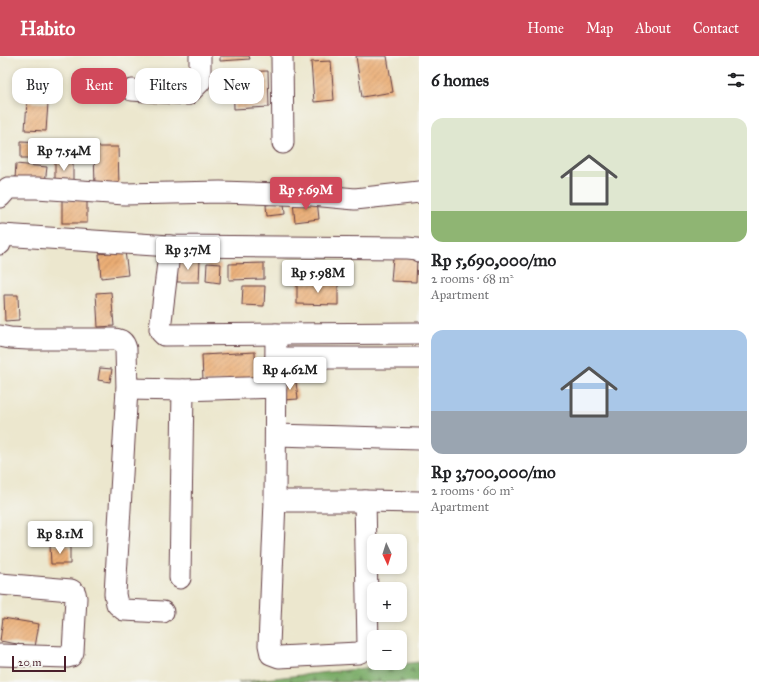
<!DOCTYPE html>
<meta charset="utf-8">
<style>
body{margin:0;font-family:"IM FELL Great Primer",serif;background:#f2f2f2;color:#202124;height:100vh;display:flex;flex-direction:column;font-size:15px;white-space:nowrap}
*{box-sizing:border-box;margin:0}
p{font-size:13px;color:#757577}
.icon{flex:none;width:22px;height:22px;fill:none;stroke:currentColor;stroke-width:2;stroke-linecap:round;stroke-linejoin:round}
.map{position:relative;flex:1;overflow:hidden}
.drawer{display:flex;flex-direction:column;background:#fff;width:340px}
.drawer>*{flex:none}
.top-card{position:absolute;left:12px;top:12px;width:347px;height:36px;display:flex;gap:8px}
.needle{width:26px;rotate:176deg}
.buttons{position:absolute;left:367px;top:478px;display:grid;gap:8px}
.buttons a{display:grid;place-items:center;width:40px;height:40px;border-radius:8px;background:#fff;box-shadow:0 2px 6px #0003;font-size:20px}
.scale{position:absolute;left:12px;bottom:10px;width:54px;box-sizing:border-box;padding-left:4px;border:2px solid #4a1f2b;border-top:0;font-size:11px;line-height:14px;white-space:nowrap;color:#4a1f2b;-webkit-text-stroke:3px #f6f6f2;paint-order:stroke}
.price{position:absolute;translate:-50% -34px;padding:0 9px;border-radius:4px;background:#fff;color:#222;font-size:13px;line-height:26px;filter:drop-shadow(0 1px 2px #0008)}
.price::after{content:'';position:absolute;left:50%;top:24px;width:12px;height:9px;margin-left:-6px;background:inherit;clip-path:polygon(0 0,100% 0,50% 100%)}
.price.selected{background:#d1495b;color:#fff}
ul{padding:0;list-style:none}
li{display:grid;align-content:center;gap:8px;height:212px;padding:0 12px}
li span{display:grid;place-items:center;height:124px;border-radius:12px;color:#555}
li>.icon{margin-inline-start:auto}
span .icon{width:72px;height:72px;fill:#fffc;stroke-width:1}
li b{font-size:17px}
h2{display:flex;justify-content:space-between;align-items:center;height:48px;padding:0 12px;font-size:17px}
.pill{padding:0 14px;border-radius:12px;background:#fff;box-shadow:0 2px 6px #0003;font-size:14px;line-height:36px}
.pill.selected{background:#d1495b;color:#fff}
header{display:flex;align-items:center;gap:24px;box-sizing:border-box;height:56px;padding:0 20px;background:#d1495b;color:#fff}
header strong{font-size:19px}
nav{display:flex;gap:22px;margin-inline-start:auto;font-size:14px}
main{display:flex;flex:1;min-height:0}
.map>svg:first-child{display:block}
.forest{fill:url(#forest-firs);stroke:#626548}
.building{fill:url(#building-hatch)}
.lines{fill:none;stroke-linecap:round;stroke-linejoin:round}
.minor-casing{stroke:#623d43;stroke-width:23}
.minor{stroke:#fff;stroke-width:21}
</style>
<header>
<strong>Habito</strong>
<nav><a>Home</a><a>Map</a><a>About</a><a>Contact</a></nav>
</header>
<main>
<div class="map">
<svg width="419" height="626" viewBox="0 0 419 626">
<defs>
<pattern id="forest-firs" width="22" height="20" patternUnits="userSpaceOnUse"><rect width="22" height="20" fill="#79ab66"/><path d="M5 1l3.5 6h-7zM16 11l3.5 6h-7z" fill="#658b54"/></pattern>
<pattern id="building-hatch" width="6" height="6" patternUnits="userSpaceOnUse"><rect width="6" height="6" fill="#eaab71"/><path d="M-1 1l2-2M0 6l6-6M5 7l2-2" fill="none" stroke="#c08b5d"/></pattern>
</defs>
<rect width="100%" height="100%" fill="#f6f6f2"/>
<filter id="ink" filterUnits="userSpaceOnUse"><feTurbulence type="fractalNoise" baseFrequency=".025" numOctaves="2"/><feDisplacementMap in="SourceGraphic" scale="8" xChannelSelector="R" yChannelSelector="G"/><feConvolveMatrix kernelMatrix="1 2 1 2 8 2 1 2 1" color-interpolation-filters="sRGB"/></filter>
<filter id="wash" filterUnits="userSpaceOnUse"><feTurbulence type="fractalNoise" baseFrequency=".012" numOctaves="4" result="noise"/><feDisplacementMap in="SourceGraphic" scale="16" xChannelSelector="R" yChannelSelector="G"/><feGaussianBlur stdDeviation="0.9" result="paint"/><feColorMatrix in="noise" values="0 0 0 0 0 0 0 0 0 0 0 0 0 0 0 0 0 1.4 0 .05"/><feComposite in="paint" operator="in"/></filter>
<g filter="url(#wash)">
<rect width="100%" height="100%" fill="#ece7ce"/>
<path class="forest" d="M419,606V626H238Z"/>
<g id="blocks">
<g class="building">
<path d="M220,0H249L250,3L220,5Z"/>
<path d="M356,0H387L393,36L362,41Z"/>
<path d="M331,5L334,44L314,46L311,6Z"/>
<path d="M268,15L269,51L234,53L233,16Z"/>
<path d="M27,46L48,47L46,75L25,74Z"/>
<path d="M21,85L44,86V102H21Z"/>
<path d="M94,91H118L119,130L95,131Z"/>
<rect x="55" y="104" width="18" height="23"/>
<path d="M16,108L47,111L45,127L15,123Z"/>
<rect x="62" y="144" width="25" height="23"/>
<path d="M317,144L319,163L295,166L293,146Z"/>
<path d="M284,147L285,158L267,160L266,149Z"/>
<path d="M125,195L128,219L101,222L99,198Z"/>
<path d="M393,201L417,202L416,226L391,225Z"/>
<path d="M178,203L200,204L199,226H177Z"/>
<path d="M207,207L221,208L220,227L206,225Z"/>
<path d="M264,207V223L229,224V208Z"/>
<path d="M297,226L338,227V249L297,248Z"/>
<path d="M243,230H265L264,250L242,249Z"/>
<path d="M111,236L114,270L98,271L96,237Z"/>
<path d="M4,239H18L19,264L5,265Z"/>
<path d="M255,296L256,324L203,326L202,299Z"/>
<path d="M100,312L112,313L110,326L98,324Z"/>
<path d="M296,326L298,343L283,344L281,327Z"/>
<path d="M50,489L70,490V508H51Z"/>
<path d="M3,562L39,568L35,591L0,585Z"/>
</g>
</g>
</g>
<g filter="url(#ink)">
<use href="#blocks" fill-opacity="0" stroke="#623d43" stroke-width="1"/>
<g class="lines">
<g class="minor-casing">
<g id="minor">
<path d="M282,0L283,87"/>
<path d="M132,34L188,38L200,26V0"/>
<path d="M0,141L8,132H37L125,138L220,136L312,139L355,143L419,136"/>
<path d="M0,188L2,179L170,190L407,192L417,193L419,195"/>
<path d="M170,190L160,273L161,276L164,279L419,277"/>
<path d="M276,278L275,445L269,589L271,598L279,601L358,597L365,594L368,588L365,445"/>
<path d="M0,280L10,282L28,283H114C121,284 124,285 126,293L127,333L115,538L117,548L124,554L163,556"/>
<path d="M276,302H419"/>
<path d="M127,333L183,334L276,331"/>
<path d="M276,379L419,383"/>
<path d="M275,445H365L419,446"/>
<path d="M180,522L183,334"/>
<path d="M0,528L71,534L75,537L76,542L73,596L71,600L67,601L0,599"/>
</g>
</g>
<use href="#minor" class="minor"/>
</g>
</g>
</svg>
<div class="buttons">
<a><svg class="needle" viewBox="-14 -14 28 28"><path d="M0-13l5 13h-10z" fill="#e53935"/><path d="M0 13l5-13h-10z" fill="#757577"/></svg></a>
<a>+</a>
<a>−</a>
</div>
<div class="scale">20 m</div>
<b class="price" style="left:64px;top:116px">Rp 7.54M</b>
<b class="price selected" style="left:306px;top:155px">Rp 5.69M</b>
<b class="price" style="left:188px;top:215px">Rp 3.7M</b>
<b class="price" style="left:318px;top:238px">Rp 5.98M</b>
<b class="price" style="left:290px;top:335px">Rp 4.62M</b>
<b class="price" style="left:60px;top:499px">Rp 8.1M</b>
<div class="top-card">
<a class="pill">Buy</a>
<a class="pill selected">Rent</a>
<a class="pill">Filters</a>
<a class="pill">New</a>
</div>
</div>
<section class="drawer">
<h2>6 homes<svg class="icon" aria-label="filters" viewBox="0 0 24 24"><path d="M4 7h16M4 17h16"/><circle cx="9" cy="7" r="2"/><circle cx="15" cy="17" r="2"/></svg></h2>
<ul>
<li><span style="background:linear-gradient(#dfe7d0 75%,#8fb573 0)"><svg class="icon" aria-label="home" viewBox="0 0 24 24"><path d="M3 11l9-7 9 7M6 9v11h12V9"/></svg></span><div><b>Rp 5,690,000/mo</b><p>2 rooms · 68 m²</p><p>Apartment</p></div></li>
<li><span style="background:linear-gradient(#a9c7e8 65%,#9aa5b1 0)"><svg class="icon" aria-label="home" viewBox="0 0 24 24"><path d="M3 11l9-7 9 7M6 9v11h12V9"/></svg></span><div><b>Rp 3,700,000/mo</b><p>2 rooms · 60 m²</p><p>Apartment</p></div></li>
</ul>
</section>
</main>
